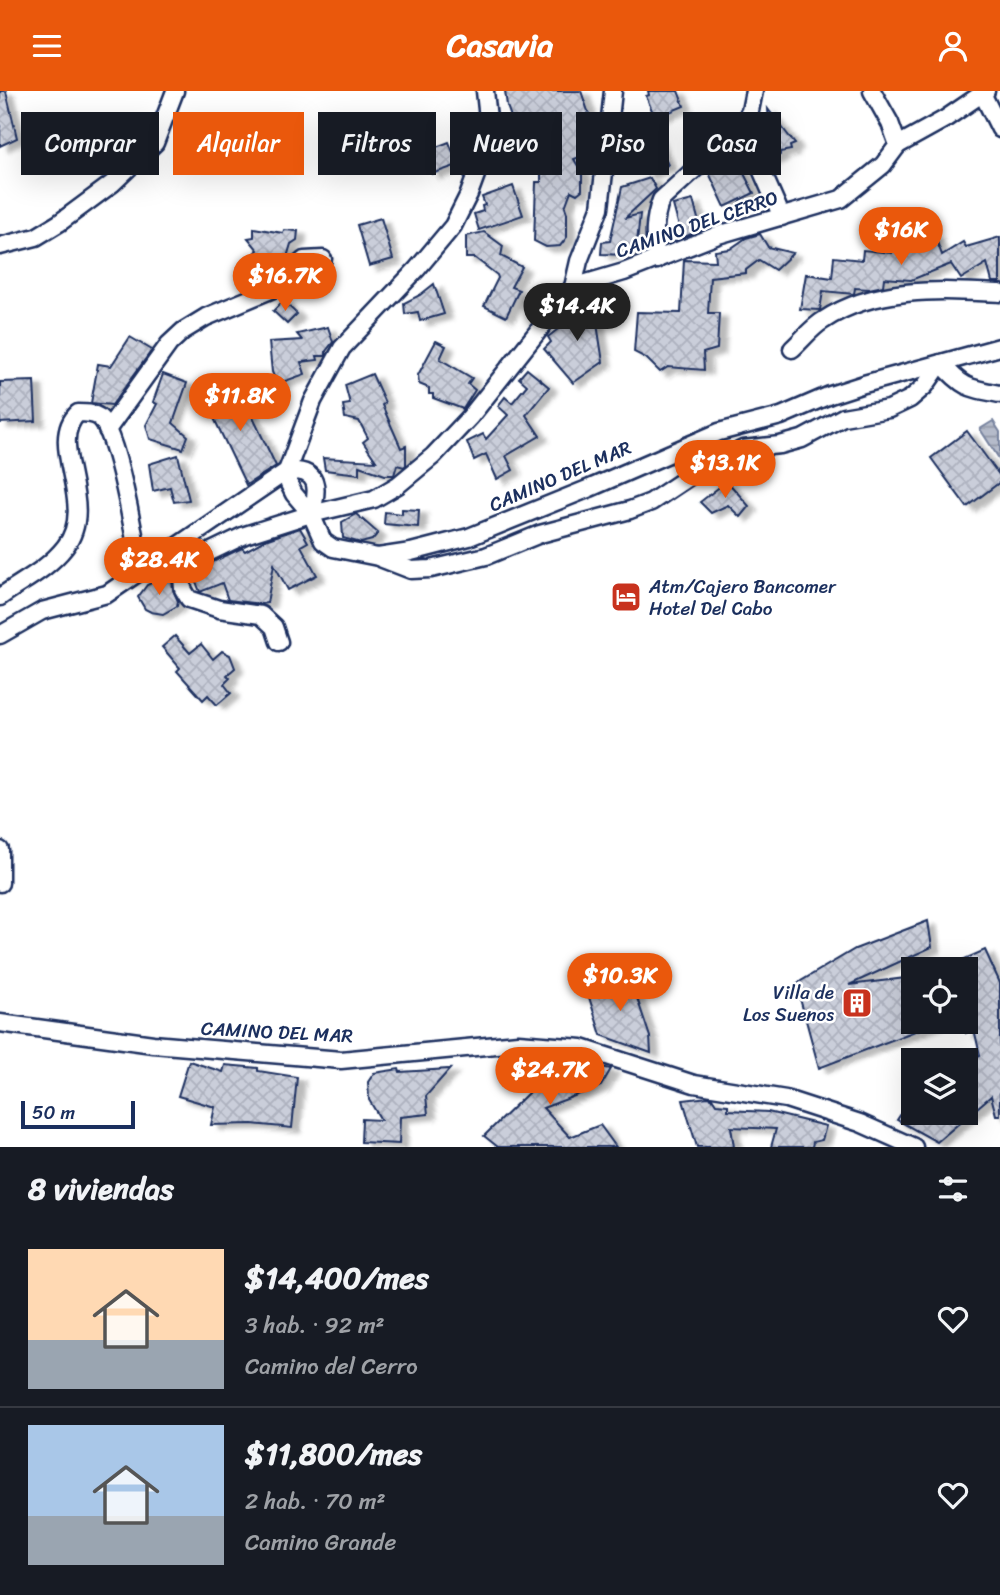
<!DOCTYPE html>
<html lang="es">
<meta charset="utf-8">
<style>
body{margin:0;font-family:Sriracha,sans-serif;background:#242831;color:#f1f3f6;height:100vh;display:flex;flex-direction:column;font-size:26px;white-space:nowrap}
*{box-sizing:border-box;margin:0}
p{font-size:23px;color:#9ea1a6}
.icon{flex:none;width:38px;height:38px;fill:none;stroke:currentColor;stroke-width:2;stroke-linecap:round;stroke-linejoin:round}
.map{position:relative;height:1056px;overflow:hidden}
.details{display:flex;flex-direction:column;background:#171b24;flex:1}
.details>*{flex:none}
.hud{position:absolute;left:21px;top:21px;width:959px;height:63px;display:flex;gap:14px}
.tools{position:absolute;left:901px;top:866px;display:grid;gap:14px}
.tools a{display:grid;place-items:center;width:77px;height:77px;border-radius:0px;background:#171b24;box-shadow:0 7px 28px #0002;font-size:35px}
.scale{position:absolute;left:21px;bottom:18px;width:114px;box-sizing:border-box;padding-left:7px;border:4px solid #1b2f5e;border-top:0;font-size:19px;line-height:24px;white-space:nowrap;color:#1b2f5e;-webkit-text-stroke:5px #fff;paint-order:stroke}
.price{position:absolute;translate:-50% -60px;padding:0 16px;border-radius:24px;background:#ea580c;color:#fff;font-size:23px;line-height:46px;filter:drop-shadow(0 2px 4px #0008)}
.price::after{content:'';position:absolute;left:50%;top:42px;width:21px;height:16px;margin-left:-10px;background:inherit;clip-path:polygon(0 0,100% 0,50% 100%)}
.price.on{background:#222;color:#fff}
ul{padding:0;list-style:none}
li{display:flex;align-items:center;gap:21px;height:175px;padding:0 28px}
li+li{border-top:2px solid #363941}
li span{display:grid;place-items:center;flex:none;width:196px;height:140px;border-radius:0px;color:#555}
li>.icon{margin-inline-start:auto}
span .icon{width:84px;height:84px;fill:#fffc;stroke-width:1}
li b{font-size:30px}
h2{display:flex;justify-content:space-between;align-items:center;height:84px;padding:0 28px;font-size:30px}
.tag{padding:0 24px;border-radius:0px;background:#171b24;box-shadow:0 7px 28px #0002;font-size:24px;line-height:63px}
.tag.on{background:#ea580c;color:#fff}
header{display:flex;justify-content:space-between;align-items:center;height:91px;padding:0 28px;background:#ea580c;color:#fff;font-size:32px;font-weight:700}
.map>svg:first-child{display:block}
.water{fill:url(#water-rules);stroke:#77839f;stroke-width:2}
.building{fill:url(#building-cross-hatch);stroke:#1b2f5e;stroke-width:2;filter:url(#shadow)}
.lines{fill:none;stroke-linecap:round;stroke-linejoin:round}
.street-casing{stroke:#1b2f5e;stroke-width:21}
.street{stroke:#fff;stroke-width:16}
.labels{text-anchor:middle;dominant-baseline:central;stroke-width:5;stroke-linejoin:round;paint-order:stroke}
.street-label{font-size:19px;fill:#1b2f5e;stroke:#fff}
.poi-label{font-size:19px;fill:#1b2f5e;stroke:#fff;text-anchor:start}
</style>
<header><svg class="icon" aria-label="menu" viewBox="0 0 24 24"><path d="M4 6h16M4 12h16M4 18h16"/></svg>Casavia<svg class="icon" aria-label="person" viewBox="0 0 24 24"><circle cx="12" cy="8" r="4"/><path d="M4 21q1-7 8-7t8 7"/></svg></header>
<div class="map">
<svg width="1000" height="1056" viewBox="0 0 1000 1056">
<defs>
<pattern id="water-rules" width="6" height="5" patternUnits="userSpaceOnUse" patternTransform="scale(1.75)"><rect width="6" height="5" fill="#b5bbca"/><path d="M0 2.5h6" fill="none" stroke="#9298a7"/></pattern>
<pattern id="building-cross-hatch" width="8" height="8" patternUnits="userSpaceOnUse" patternTransform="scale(1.75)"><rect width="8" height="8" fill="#caceda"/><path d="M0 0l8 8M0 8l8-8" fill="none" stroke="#adb1be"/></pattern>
<filter id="shadow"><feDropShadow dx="8" dy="4.5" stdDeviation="2" flood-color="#0004"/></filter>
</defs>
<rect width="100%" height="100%" fill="#fff"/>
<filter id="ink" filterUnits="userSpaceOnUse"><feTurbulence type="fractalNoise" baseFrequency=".0143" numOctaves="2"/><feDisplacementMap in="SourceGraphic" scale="14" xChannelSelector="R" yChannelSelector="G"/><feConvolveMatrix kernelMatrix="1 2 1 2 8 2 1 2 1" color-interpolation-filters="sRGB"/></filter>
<g filter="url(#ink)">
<path class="water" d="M993,330L1000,341V369L980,338Z"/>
<g class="building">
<path d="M0,0H6L17,47L0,55Z"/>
<path d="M505,0H581L591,29L580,33L591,62L574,68L582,82V99L577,103L571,100L565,116L567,122V146L560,155L546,156L534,150L536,91H541V82L551,79L539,47L506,58L501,45L516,40L507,15Z"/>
<path d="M648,0H678L684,15L655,27L646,5L649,4Z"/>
<path d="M768,18L795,53L790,55L791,59L780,61V64L769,70L756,41L769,33Z"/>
<path d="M647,28L668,74L646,83L625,38Z"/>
<path d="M449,51L458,74L432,83L423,61Z"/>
<path d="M736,67L754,102L725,116L708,80Z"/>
<path d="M650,87L656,98L625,127L640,123L636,161L625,164L601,163L602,151L610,150L622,96Z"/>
<path d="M513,95L523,124L479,139L474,123L483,120L482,115L485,114L482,106Z"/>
<path d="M693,109L701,139L682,147L673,114Z"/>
<path d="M381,127L393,168L369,175L357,134Z"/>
<path d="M254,137L283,142L284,139L298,140L297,149L291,153L285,173L271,185L251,167L258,159L248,147L254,146Z"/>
<path d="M484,141L503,155L501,165L522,176L511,196L519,199L506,226L484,215L498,187L497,184L475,167H466V145Z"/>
<path d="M760,143L768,156L793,162L775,179L759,169L746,179V182L710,186L708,222H719L717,258L703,262L704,279L668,276L660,281L646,267L634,261L637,221L681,222L684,169L716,170L715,160L730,158L746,147Z"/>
<path d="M934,143L942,164L963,151L966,156L1000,146V191H992L987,172L961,188L951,173L911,189L884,187L883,195L869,198L855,197L854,203L823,200L820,219L800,218L806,183L832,187L834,166L862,169L863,159L892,162L893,153L906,154Z"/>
<path d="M434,193L444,223L420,230L418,221L405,223L404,212L420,204Z"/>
<path d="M593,207L603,271L573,292L544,258L551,251L548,246L563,234L561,230Z"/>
<path d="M283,210L297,223L287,233L273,220Z"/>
<path d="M328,236L333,251L326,260V265H317L318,269L301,271L305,283L277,293L272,281L269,251L302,249L297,243Z"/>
<path d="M130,246L152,259L112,314L91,312L98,273L111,275Z"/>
<path d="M436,250L446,255L440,268L472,287L468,293L475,299L463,318L433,307V303H429V297L419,293L418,284Z"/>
<path d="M527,278L549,296L526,324L540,345L506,365L513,379L497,388L486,363L474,369L467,351L483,343L486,348L508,324L498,315L505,306L512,312L527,294L519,287Z"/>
<path d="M163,283L187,292L173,332L188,345L183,358L150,348L146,334L157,313L153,311Z"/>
<path d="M372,283L385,312L382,314L401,357L406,355V374L404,376L397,374L394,384H385L359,375V383L325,379L323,367L376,370L363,351L368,347L359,330L345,327L343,314L350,313L345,294Z"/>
<path d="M34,290L36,330L0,332V291Z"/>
<path d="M238,295L276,375L246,394L199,296L226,306L222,302Z"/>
<path d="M967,340L1000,385V391L967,416L931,367Z"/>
<path d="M178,364L189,409L174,411L170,396L153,400L149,373Z"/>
<path d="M727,390L749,415L740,426L728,414L711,422L700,411Z"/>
<path d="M402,418L419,419L418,436L384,433L385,421L402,423Z"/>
<path d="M356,423L378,442L372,449L361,452L343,447L342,431Z"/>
<path d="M300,437L308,451L301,455L317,484L288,499L274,473L267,512L261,513L228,509L222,492L200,501L195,488L196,483L200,481L198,478L242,457L245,460L265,449Z"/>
<path d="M161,487L172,489L173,499L178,510L177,515L163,523L151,521L145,518L138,506L147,494Z"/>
<path d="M175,545L190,562L201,553L213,568L222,560L230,564L235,577L227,584L230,587L224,593L231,602L217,614L208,604L203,609L177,580L180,577L162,556Z"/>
<path d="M928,830L932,856L849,894L914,886V931L936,932L819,977L796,893L855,858Z"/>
<path d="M985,859L1000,892V1024H996L991,1005L937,1051L897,1029L914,1003V1022H966V971L980,964L974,938L966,942V878H942Z"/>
<path d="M628,880L650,946L651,962L601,944L587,900Z"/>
<path d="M537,964L611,978L601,995L543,1017L570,1046L600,1034L616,1056H498L484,1045L530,1000L528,969Z"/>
<path d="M189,970L223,981L225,974L258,977V980L297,986L292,1037L252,1033L211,1034L215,1016L178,1005Z"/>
<path d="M399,978L400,981L450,978L426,1005L428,1023L400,1026L399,1053L361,1051L362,1028L381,1029L369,1009L368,991L374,982Z"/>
<path d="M708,1006L712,1007L716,1013L728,1014V1019L768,1021L826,1035L822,1049L813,1051L812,1056H771L776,1038L731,1036L734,1056H697L683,1009Z"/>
</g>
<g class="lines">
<g class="street-casing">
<g id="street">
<path d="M485,0L490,46L469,103L453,135L417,178L342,257L313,310L287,380L289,393L294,403L311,423L323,450L333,457L378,466L411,461L469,446L590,397L719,341L781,325L830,304L864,293L1000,256"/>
<path d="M872,0L890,32L898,54"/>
<path d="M981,0L1000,38"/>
<path d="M742,35L782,126"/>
<path d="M0,155L36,146L59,132L113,92L155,52L175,0"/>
<path d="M657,169C654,147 653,130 661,109L742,35L750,20L754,0"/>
<path d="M573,196L579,170L600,117L613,0"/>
<path d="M792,258C802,249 812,236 824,229C875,195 942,199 1000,202"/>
<path d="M941,272C963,297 968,297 1000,303"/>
<path d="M107,339L169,253L183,240L206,226L273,198L304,169L323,168"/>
<path d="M380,467L411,479L431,478L486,465L540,443L630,419L651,411L699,379L743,358L780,354L802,348L843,326L889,318L910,308L925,295L941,272"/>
<path d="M0,506C22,490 47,479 65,456C99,413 45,353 78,322C86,322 93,322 99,326C117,339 136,453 140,480"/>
<path d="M0,544L42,520L107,503L287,380C320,378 319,398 311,423"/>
<path d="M279,551L274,536L261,524L219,518L189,508L183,498L182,485L191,470L245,444L311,423L374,408L398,394L433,365L470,326L573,196L624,181L718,144L841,108L883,74L898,54L945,28L986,0"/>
<path d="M0,759V792"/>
<path d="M0,932L153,953L341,969L518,952L582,957L694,993L786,1008L860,1032L914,1056"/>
</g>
</g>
<use href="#street" class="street"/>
</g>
</g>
<defs>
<g id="hotel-square" transform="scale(1.575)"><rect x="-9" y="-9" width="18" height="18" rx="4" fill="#c8321e" stroke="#fff"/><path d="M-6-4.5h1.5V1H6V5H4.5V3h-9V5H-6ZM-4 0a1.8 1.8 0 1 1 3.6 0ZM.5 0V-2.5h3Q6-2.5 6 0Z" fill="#fff"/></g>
<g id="building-square" transform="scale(1.575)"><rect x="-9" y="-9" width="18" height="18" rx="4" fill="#c8321e" stroke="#fff"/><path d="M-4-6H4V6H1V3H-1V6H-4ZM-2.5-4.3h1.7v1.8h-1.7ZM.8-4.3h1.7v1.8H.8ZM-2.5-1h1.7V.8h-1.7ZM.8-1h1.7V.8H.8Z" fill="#fff"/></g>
</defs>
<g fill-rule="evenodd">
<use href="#hotel-square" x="626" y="506"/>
<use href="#building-square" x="857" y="912"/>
</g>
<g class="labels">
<g class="street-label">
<text transform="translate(697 133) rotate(-19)">CAMINO DEL CERRO</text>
<text transform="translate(560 385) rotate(-23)">CAMINO DEL MAR</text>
<text transform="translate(277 941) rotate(3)">CAMINO DEL MAR</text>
</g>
<g class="poi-label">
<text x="649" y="495">Atm/Cajero Bancomer<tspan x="649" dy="22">Hotel Del Cabo</tspan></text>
<text x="834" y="901" text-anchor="end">Villa de<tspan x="834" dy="22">Los Suenos</tspan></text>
</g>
</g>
</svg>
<div class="tools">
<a><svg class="icon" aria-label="locate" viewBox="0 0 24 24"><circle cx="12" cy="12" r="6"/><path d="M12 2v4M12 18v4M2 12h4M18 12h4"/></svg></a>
<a><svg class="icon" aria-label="layers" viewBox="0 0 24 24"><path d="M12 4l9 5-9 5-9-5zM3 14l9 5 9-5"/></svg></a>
</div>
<div class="scale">50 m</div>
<b class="price" style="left:901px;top:176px">$16K</b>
<b class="price" style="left:285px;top:222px">$16.7K</b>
<b class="price on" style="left:577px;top:252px">$14.4K</b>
<b class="price" style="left:240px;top:342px">$11.8K</b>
<b class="price" style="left:725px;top:409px">$13.1K</b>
<b class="price" style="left:159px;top:506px">$28.4K</b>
<b class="price" style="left:620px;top:922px">$10.3K</b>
<b class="price" style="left:550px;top:1016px">$24.7K</b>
<div class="hud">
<a class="tag">Comprar</a>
<a class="tag on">Alquilar</a>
<a class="tag">Filtros</a>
<a class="tag">Nuevo</a>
<a class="tag">Piso</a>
<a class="tag">Casa</a>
</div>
</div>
<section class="details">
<h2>8 viviendas<svg class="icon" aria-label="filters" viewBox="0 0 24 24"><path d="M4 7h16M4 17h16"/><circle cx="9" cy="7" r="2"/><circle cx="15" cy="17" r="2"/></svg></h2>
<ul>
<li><span style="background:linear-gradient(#ffd9b3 65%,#9aa5b1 0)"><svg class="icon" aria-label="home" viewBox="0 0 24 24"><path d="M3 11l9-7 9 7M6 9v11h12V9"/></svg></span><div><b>$14,400/mes</b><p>3 hab. · 92 m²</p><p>Camino del Cerro</p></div><svg class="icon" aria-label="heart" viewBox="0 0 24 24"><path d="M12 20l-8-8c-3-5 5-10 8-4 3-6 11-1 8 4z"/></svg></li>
<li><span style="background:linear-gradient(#a9c7e8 65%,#9aa5b1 0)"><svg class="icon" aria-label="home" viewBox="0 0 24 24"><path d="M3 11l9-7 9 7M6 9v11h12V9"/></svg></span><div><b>$11,800/mes</b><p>2 hab. · 70 m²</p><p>Camino Grande</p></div><svg class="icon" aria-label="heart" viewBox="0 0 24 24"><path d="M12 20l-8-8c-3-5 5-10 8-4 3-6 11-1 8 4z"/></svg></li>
</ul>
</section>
